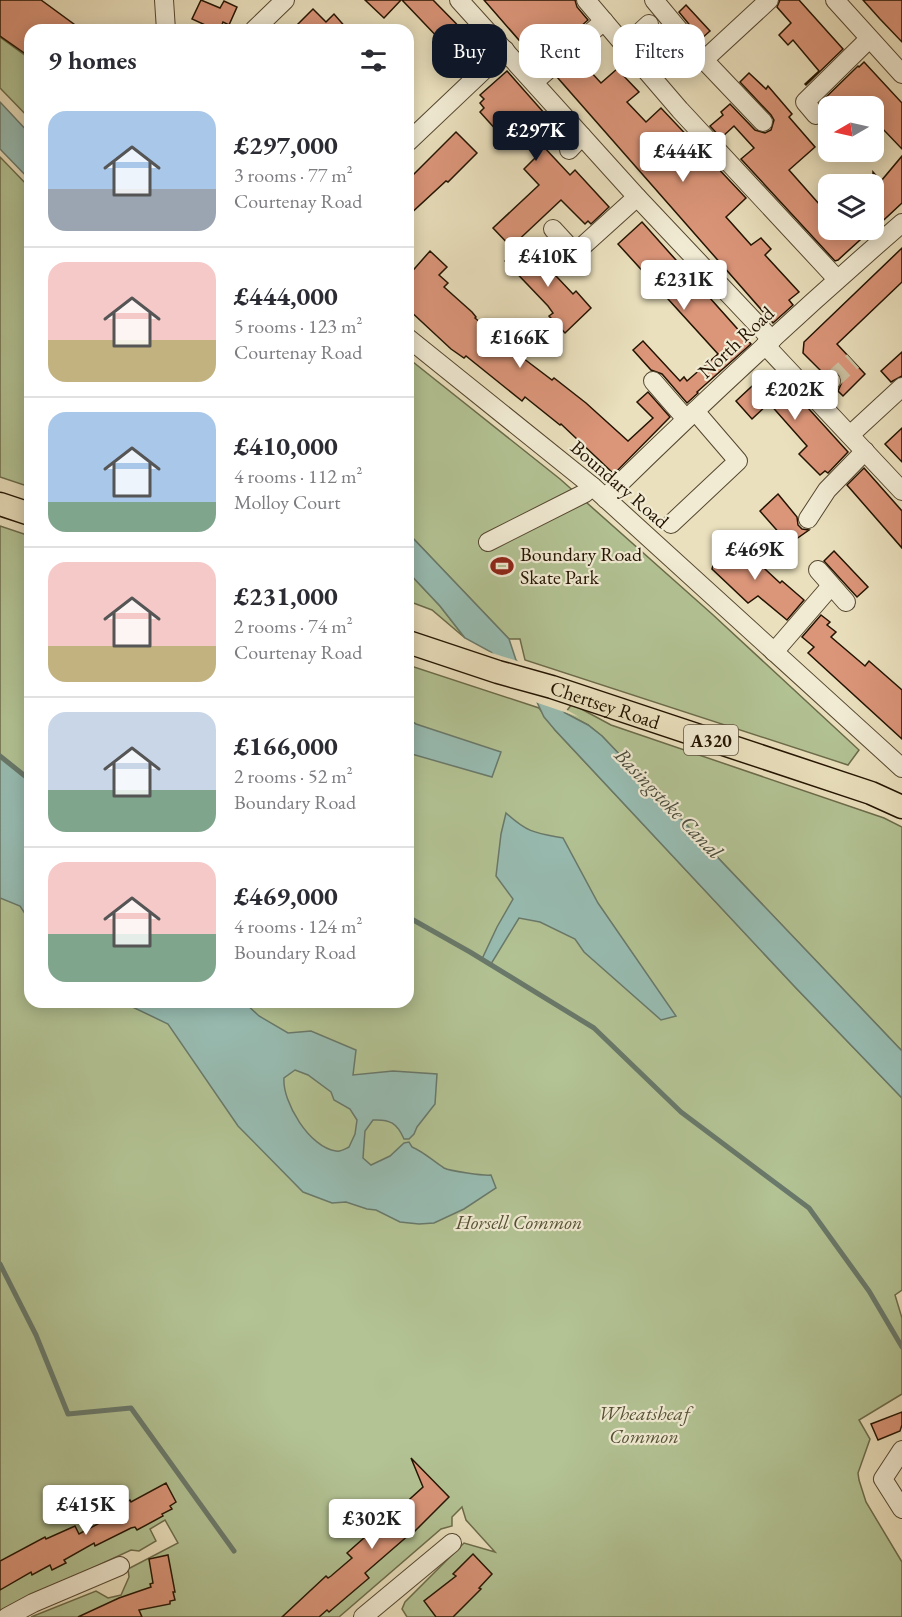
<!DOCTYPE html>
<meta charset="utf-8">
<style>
body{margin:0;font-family:"EB Garamond",serif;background:#f2f2f3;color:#2b2b33;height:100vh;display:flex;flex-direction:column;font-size:22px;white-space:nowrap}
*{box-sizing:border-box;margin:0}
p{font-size:20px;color:#7c7c81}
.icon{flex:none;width:33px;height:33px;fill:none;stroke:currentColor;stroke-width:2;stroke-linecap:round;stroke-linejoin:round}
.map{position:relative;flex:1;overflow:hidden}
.sheet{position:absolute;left:24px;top:24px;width:390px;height:984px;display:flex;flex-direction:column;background:#fff;border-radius:18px;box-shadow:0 3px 15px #0003}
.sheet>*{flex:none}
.hud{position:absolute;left:432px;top:24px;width:380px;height:54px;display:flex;gap:12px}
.needle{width:39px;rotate:261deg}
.tools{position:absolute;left:818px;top:96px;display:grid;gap:12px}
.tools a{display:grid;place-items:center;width:66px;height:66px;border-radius:12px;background:#fff;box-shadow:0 3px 15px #0003;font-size:30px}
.price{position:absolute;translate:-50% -51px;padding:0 14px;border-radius:6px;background:#fff;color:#222;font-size:20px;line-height:39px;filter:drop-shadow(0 2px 3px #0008)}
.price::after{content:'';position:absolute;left:50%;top:36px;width:18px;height:14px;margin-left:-9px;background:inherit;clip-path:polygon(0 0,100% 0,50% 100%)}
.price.on{background:#111827;color:#fff}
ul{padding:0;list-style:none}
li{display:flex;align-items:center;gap:18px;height:150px;padding:0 24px}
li+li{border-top:2px solid #e1e1e2}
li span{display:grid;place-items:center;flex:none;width:168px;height:120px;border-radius:18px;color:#555}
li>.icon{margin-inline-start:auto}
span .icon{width:72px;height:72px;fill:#fffc;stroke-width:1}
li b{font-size:26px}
h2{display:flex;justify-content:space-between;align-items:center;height:72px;padding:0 24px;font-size:26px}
.chip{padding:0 21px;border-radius:18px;background:#fff;box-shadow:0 3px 15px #0003;font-size:21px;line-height:54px}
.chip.on{background:#111827;color:#fff}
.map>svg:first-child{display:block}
.green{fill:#b3c394;stroke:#6b6b4a;stroke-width:1.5}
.water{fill:#98bdb3;stroke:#69796b;stroke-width:1.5;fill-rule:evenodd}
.pier{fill:#eae0bd}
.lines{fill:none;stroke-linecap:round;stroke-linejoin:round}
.stream{stroke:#69796b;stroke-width:5}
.building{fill:#db9579;stroke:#231300;stroke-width:1.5}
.minor-tunnel{stroke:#ccc1a1;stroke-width:18;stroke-dasharray:18 9;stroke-linecap:butt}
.minor-casing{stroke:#55462f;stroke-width:20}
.major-casing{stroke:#231300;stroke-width:25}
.minor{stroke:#f1ebd4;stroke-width:18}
.major{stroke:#eae0bd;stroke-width:22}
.labels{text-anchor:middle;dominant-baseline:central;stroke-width:4.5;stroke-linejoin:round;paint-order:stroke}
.shield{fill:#f1ebd4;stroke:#615440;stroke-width:1.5}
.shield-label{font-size:18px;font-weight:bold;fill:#231300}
.street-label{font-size:20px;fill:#231300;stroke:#f1ebd4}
.poi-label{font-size:20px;fill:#231300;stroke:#f1ebd4;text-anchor:start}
.park-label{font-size:20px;font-style:italic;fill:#555134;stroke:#f1ebd4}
.water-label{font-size:21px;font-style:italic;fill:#4c4e3f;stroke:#f1ebd4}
</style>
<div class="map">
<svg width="902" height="1617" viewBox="0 0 902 1617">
<rect width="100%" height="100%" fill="#eae0bd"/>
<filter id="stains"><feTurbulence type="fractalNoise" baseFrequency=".00333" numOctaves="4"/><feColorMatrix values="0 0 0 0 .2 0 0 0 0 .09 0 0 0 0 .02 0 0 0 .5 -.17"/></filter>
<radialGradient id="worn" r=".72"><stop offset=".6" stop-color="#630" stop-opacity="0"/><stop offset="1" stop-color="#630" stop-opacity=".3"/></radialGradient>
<g class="green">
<path d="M0,37L30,59V119L0,88Z"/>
<path d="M0,157L30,188V487L0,477Z"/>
<path d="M408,358L560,479L712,614L859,750L848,765L525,660L520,639H509L408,533Z"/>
<path d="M0,526L30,536V1002H408V665L539,708L555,730L796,988L902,1098V1290L895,1295L902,1318V1394L859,1420L870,1439L858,1473L859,1480L866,1502L902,1562V1617H407L402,1609L405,1602L464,1543L495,1552L466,1520L462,1507L452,1517V1526L441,1529L339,1617H31L96,1591L108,1598L121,1595L129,1577L128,1569L178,1543L165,1520L150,1529L156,1541L139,1551L131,1550L0,1611Z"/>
<path d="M408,572L440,606L465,638L432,610L408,601Z"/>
<path d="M572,704L611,725L884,818L902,827V1051L602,736L588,725L565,713Z"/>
</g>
<g class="water">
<path d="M0,102L30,134V180L0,149Z"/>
<path d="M408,533L509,639L516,660L565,713L588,725L602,736L902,1051V1098L796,988L555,730L544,717L535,698L491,652L465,638L440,606L408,572Z"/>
<path d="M408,719L416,724L501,752L492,777L408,753Z"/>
<path d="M0,756L30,780V921L20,906L0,898Z"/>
<path d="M506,813C528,833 535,833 563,838L598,903L676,1016L661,1020L584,952L575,939L540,922L519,918L491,964L482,959L497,927L513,899L496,876L501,834Z"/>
<path d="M122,1002H244L259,1016L288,1033L311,1031L356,1050L353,1075L393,1071L437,1074L435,1104L417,1127L414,1134L409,1139H404C397,1123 390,1119 373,1120L365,1131L363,1158L371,1165L390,1156L404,1143L409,1142L412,1147C424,1152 433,1161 444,1168C450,1171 484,1176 491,1175L496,1188L464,1209L434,1223L419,1224L400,1222L376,1210L367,1209L346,1202L332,1203L303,1192L238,1126L168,1024ZM295,1070L308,1075L331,1092L334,1100L350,1109L357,1120L355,1134L349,1147C345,1149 341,1152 336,1151C310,1148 282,1102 284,1078Z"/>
</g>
<path class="pier" d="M479,649L524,663L567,710L579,717L532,701L489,654Z"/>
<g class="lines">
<g class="stream">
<path d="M0,756L30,780"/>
<path d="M408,917L470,952L594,1028L681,1112L809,1208L869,1291L902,1347"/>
<path d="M0,1264L36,1335L68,1414L131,1408L234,1551"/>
</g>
</g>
<g class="building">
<path d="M0,0H41L82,30H30V57L0,36Z"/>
<path d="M201,0L220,8L224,1L237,7L229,25L223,22L220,30H216L192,19Z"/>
<path d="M365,0H401L384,18Z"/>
<path d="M402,0H433L480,48L463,64Z"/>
<path d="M484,0H575L577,7L588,20L539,63Z"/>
<path d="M780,0H799L843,49L806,85L805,84L819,71L793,40L788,45L779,35L791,23L777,7Z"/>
<path d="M863,0H902V42L880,19Z"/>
<path d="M686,5L710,31L701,39L679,12Z"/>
<path d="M313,9L326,22L334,14L348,30H292Z"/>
<path d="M578,58L601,83L617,69L639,92L627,102L646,122L661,108L746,198L726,217L751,245L761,238L771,249L765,255L799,292L789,300L793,305L773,323L557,77Z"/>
<path d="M864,62L902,103V149L881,127L873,135V106H824L820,103L858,66L859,67Z"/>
<path d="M507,71L560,131L543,146L570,175L575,170L609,207L591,224L588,221L585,224L561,200L511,247L493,228L539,185L524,169L536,157L514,133L513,134L505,126L498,132L480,112L484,108L480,103L484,99L480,95Z"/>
<path d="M749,73L766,89L768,86L792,114L789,117L815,147L789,170L828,214V230H871L838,260L835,261L741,159L754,148L734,126L721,138L710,126L723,115L721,112L730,104L755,130L765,133L771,130L774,120L771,115L740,82Z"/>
<path d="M456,132L477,153L448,182L446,181L408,216V180Z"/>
<path d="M902,156V203L873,230V172L881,181Z"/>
<path d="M642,222L751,344L697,392L698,393L687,403L662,374L651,370L633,350L643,341L680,381L684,377L687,381L718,354L618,244Z"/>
<path d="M524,242L573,294L576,291L591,308L565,333L549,316L553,313L548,306L505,261Z"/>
<path d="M902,248V282L837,344L865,374L843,396L838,391L842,382L839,373L832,370L823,373L803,353L804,342Z"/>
<path d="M430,251L447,267L439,275L448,283L444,287L472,312L476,317L475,318L515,352L552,380L554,378L586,403L628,441L653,418L637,402L648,392L670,417L614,474L561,424L560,425L525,397L522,401L466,356L464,358L451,349L408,309V276Z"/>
<path d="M902,352V376L891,382L881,371Z"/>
<path d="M764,375H778L848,452L828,473L825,471L820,475L799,454L807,446L769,403L752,419L736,401Z"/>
<path d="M902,428V462L885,444Z"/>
<path d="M864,468L902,511V548L847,485Z"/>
<path d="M778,494L797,517L798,525L802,529L809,530L789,544L760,511Z"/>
<path d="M737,543L780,583L782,581L804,600L787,620L758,596L748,603L712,569L714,562L727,548L729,551Z"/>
<path d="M834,551L868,587L857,597L824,561Z"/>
<path d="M821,615L830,622L827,625L836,632L831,637L865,666L869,661L902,690V739L808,653L814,647L802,637Z"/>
<path d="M902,1412V1425L900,1431L878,1440L871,1424Z"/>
<path d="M411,1458L449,1497L411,1535L410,1534L365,1573L369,1578L329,1612L327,1610L319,1617H282L326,1576L328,1578L331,1576L352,1558L347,1553L374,1529L369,1524L383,1511L390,1517L423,1487Z"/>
<path d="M166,1483L176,1502L170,1506L172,1509L162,1514L163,1516L137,1530L135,1527L131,1528L95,1546L94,1543L64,1560L66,1563L52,1570L50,1565L32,1575L31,1572L0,1590V1561L45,1537L46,1539L75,1526L79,1534L107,1519L104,1514L130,1500L131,1502Z"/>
<path d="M473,1554L492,1574L479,1588L481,1589L453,1617H436L424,1601L456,1576L453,1574Z"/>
<path d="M168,1555L175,1592H173L175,1600L170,1601V1604L139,1610L142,1617H78L119,1598L151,1587L150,1584L153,1583L149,1559Z"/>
</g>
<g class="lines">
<path class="minor-tunnel" d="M831,381L853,361"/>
<g class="minor-casing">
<g id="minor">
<path d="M164,0L166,30"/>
<path d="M459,0L637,197L772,340"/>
<path d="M586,0L625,46"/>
<path d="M654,0L704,60L763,122"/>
<path d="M835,0L902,74"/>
<path d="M649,24L625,46L680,110L837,279"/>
<path d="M254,30L285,0"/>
<path d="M704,60L769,0"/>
<path d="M541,76L604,21"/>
<path d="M816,115L805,102L869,39"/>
<path d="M408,142L505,50"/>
<path d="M569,150L582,136"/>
<path d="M553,229L575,253L637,197"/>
<path d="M408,338L592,486L902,768"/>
<path d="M765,345L902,491"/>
<path d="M653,381L686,419"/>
<path d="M816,399L831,381"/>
<path d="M850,435L902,387"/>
<path d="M606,499L612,491C706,399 803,309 902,223"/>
<path d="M808,519L827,490L865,451"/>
<path d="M671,524L738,461L695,411"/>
<path d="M488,542L585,493L592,486"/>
<path d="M818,570L846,602"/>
<path d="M774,652L831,586"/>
<path d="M902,1450L883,1479L902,1509"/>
<path d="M7,1617L33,1603L120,1566"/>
<path d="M363,1617L452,1543"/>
</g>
</g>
<g class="major-casing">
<g id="major">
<path d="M0,504L30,514"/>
<path id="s1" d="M408,642L498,672L552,687L871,793L902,807"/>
</g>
</g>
<use href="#minor" class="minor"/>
<use href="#major" class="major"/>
</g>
<defs>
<g id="stadium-bare" transform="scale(1.8)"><path d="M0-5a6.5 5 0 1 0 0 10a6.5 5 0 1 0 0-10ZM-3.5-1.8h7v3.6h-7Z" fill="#8f2418" stroke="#f1ebd4" stroke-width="2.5" paint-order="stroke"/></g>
</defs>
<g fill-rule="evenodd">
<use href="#stadium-bare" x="502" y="566"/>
</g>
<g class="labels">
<rect class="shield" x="684" y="725" width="54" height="30" rx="4.5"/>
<g class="shield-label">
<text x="711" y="740">A320</text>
</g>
<g class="street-label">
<text transform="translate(736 342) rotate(-43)">North Road</text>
<text transform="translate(620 484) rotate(41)">Boundary Road</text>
<text stroke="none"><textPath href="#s1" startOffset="207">Chertsey Road</textPath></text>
</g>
<g class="poi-label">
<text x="520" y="554">Boundary Road<tspan x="520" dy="23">Skate Park</tspan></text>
</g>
<g class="park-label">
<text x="519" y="1222">Horsell Common</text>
<text x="644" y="1413">Wheatsheaf<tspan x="644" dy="23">Common</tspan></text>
</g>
<g class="water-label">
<text transform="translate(669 803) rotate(46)">Basingstoke Canal</text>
</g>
</g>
<rect width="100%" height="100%" filter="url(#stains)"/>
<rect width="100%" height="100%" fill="url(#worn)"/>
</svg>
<div class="tools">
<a><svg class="needle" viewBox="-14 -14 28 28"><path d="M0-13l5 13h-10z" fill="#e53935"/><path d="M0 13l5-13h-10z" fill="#7c7c81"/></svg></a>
<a><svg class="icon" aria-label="layers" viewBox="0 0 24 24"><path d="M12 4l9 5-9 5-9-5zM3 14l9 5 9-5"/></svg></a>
</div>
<b class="price on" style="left:536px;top:162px">£297K</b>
<b class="price" style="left:683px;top:183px">£444K</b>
<b class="price" style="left:548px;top:288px">£410K</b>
<b class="price" style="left:684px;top:311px">£231K</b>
<b class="price" style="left:520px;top:369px">£166K</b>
<b class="price" style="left:795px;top:421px">£202K</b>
<b class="price" style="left:755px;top:581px">£469K</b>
<b class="price" style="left:86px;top:1536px">£415K</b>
<b class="price" style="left:372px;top:1550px">£302K</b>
<div class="hud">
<a class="chip on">Buy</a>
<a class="chip">Rent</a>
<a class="chip">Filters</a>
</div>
<section class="sheet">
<h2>9 homes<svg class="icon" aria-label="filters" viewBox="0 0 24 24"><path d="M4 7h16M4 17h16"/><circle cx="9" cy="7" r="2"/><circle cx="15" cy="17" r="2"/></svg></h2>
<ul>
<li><span style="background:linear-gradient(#a9c7e8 65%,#9aa5b1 0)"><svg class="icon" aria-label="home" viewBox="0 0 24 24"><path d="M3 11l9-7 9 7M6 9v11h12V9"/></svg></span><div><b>£297,000</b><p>3 rooms · 77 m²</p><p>Courtenay Road</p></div></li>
<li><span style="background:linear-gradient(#f6c9c9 65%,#c2b280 0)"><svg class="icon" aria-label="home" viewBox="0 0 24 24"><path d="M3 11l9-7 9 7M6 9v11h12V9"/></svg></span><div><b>£444,000</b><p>5 rooms · 123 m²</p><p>Courtenay Road</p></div></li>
<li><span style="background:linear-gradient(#a9c7e8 75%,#7fa58c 0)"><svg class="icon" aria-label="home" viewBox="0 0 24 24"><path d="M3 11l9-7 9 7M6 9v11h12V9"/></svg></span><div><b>£410,000</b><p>4 rooms · 112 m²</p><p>Molloy Court</p></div></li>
<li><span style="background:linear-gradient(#f6c9c9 70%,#c2b280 0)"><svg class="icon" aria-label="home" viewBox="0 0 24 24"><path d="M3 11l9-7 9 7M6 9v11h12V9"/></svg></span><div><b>£231,000</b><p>2 rooms · 74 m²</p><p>Courtenay Road</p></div></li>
<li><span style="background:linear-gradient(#c9d6e8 65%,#7fa58c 0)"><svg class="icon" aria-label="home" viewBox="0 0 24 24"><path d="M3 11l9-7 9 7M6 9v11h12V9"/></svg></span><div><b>£166,000</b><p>2 rooms · 52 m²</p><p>Boundary Road</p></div></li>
<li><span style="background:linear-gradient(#f6c9c9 60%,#7fa58c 0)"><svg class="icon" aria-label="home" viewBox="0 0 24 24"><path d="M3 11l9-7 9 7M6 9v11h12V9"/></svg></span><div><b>£469,000</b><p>4 rooms · 124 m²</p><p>Boundary Road</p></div></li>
</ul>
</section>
</div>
